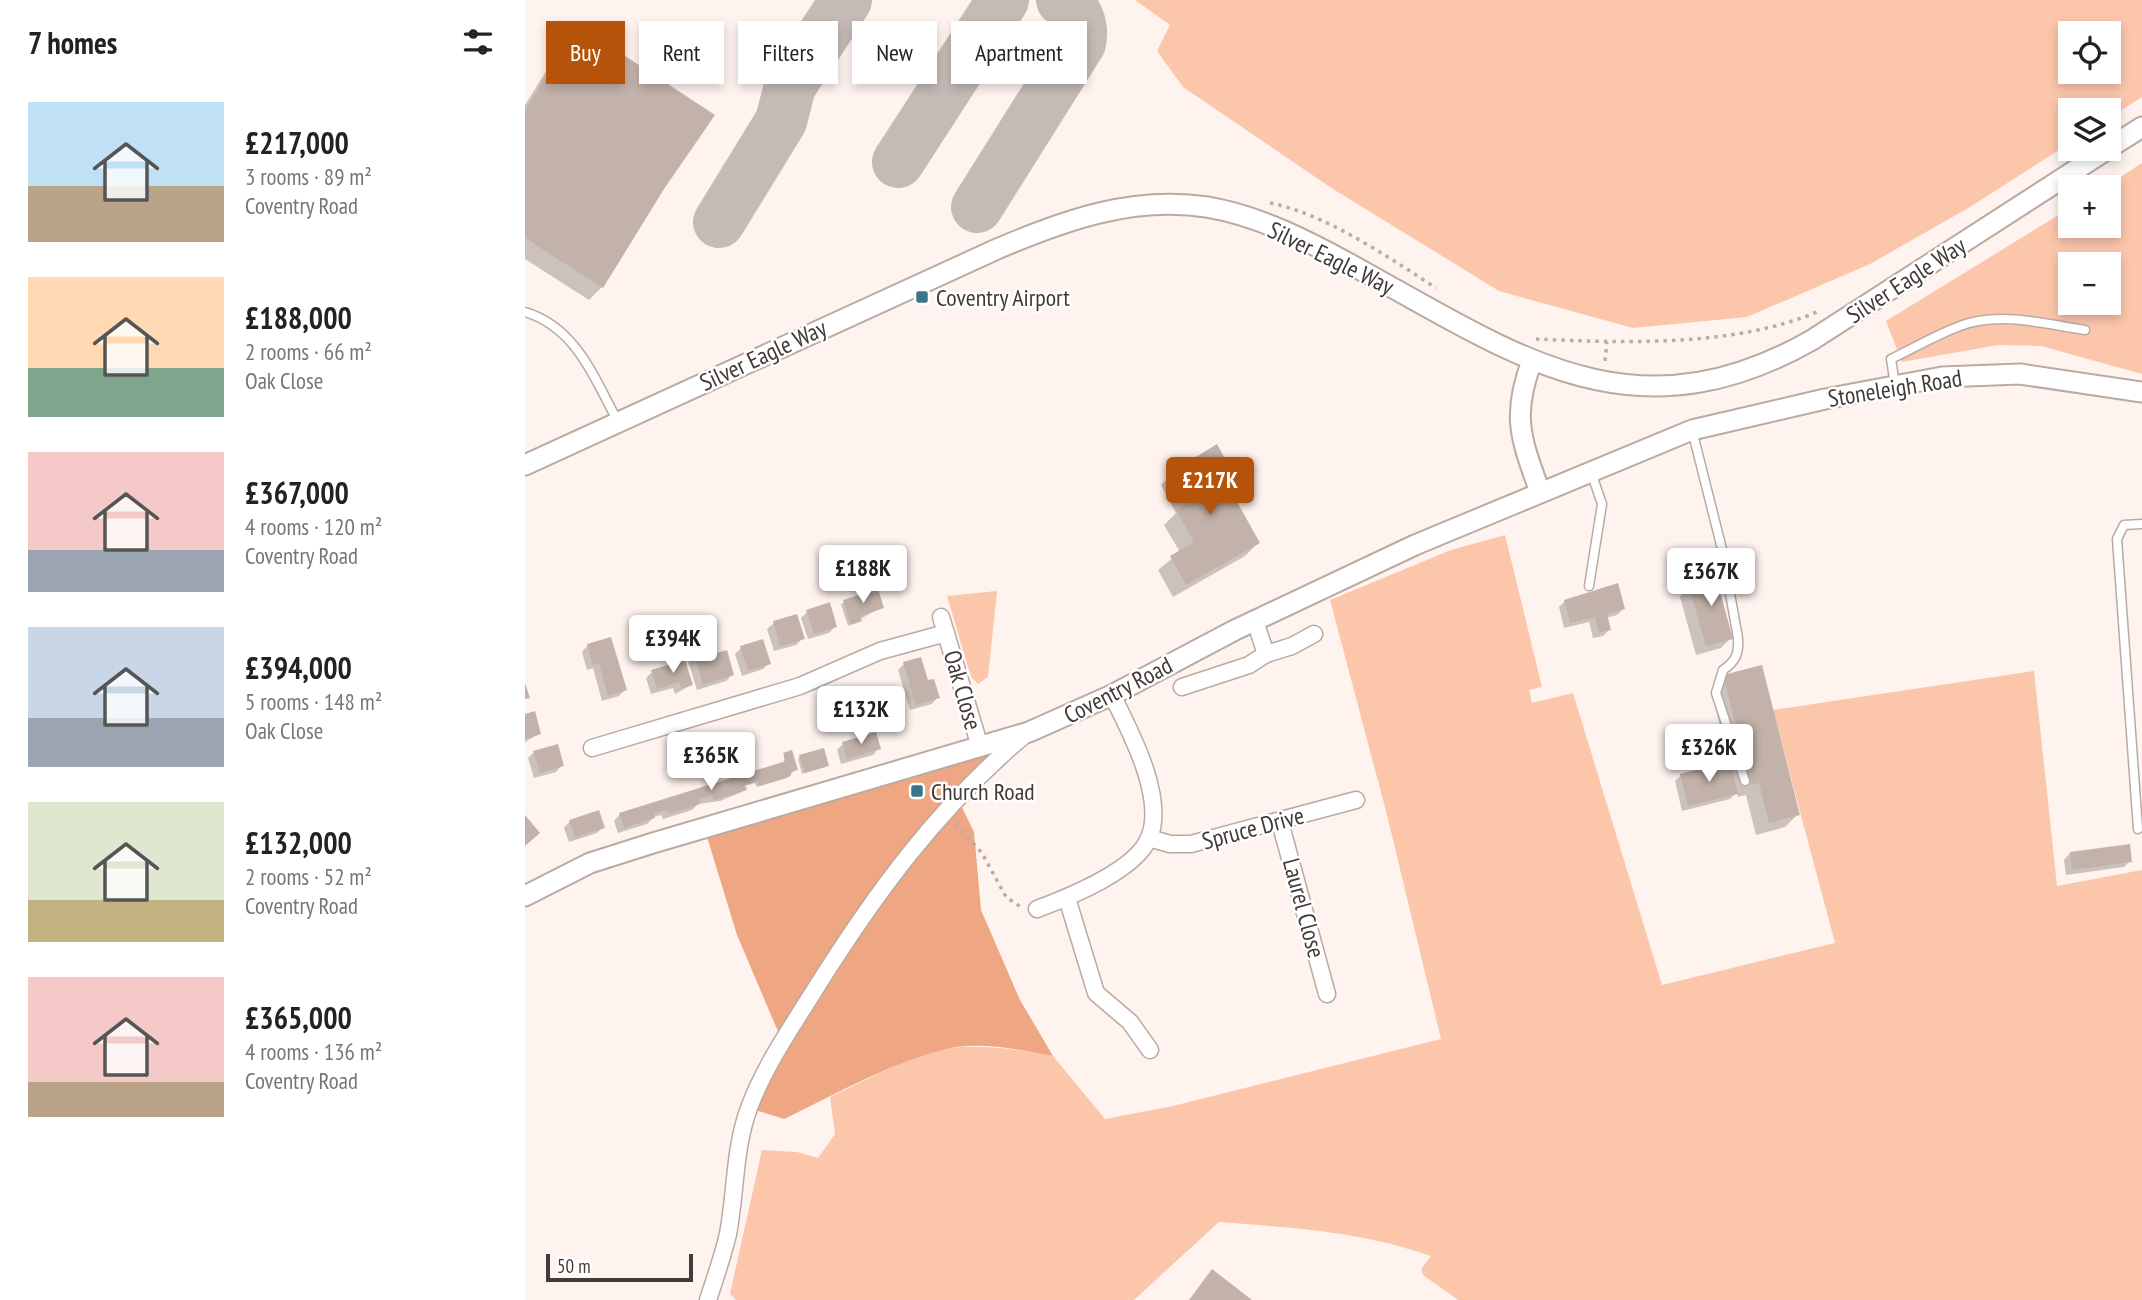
<!DOCTYPE html>
<meta charset="utf-8">
<style>
body{margin:0;font-family:"PT Sans Narrow",sans-serif;background:#f6f6f6;color:#222;height:100vh;display:flex;flex-direction:column;font-size:26px;white-space:nowrap}
*{box-sizing:border-box;margin:0}
p{font-size:23px;color:#767676}
.icon{flex:none;width:38px;height:38px;fill:none;stroke:currentColor;stroke-width:2;stroke-linecap:round;stroke-linejoin:round}
.map{position:relative;flex:1;overflow:hidden}
.panel{display:flex;flex-direction:column;background:#fff;width:525px}
.panel>*{flex:none}
.top-card{position:absolute;left:21px;top:21px;width:665px;height:63px;display:flex;gap:14px}
.tools{position:absolute;left:1533px;top:21px;display:grid;gap:14px}
.tools a{display:grid;place-items:center;width:63px;height:63px;border-radius:0px;background:#fff;box-shadow:0 4px 10px #0003;font-size:35px}
.scale{position:absolute;left:21px;bottom:18px;width:147px;box-sizing:border-box;padding-left:7px;border:4px solid #413a37;border-top:0;font-size:19px;line-height:24px;white-space:nowrap;color:#413a37;-webkit-text-stroke:5px #fff;paint-order:stroke}
.price{position:absolute;translate:-50% -60px;padding:0 16px;border-radius:7px;background:#fff;color:#222;font-size:23px;line-height:46px;filter:drop-shadow(0 2px 4px #0008)}
.price::after{content:'';position:absolute;left:50%;top:42px;width:21px;height:16px;margin-left:-10px;background:inherit;clip-path:polygon(0 0,100% 0,50% 100%)}
.price.active{background:#b45309;color:#fff}
ul{padding:0;list-style:none}
li{display:flex;align-items:center;gap:21px;height:175px;padding:0 28px}
li span{display:grid;place-items:center;flex:none;width:196px;height:140px;border-radius:0px;color:#555}
li>.icon{margin-inline-start:auto}
span .icon{width:84px;height:84px;fill:#fffc;stroke-width:1}
li b{font-size:30px}
h2{display:flex;justify-content:space-between;align-items:center;height:84px;padding:0 28px;font-size:30px}
.tag{padding:0 24px;border-radius:0px;background:#fff;box-shadow:0 4px 10px #0003;font-size:24px;line-height:63px}
.tag.active{background:#b45309;color:#fff}
main{display:flex;flex:1;min-height:0}
.map>svg:first-child{display:block}
.green{fill:#fcc6ab;fill-rule:evenodd}
.forest{fill:#eea782}
.shadow{fill:#0003}
.lines{fill:none;stroke-linecap:round;stroke-linejoin:round}
.taxiway{stroke:#c4bab6;stroke-width:52}
.building{fill:#c3b2aa}
.service-casing{stroke:#bbaaa1;stroke-width:11}
.minor-casing{stroke:#bbaaa1;stroke-width:19}
.tertiary-casing{stroke:#bbaaa1;stroke-width:23}
.path{stroke:#b7ada9;stroke-width:3.5;stroke-dasharray:3.5 5;stroke-linecap:butt}
.service{stroke:#fff;stroke-width:8}
.minor{stroke:#fff;stroke-width:16}
.tertiary{stroke:#fff;stroke-width:19}
.poi-dot{fill:#3a748d;stroke:#fff;stroke-width:2.5}
.labels{text-anchor:middle;dominant-baseline:central;stroke-width:5;stroke-linejoin:round;paint-order:stroke}
.street-label{font-size:24px;fill:#413a37;stroke:#fff}
.poi-label{font-size:24px;fill:#413a37;stroke:#fff;text-anchor:start}
</style>
<main>
<section class="panel">
<h2>7 homes<svg class="icon" aria-label="filters" viewBox="0 0 24 24"><path d="M4 7h16M4 17h16"/><circle cx="9" cy="7" r="2"/><circle cx="15" cy="17" r="2"/></svg></h2>
<ul>
<li><span style="background:linear-gradient(#bfe0f5 60%,#b9a48a 0)"><svg class="icon" aria-label="home" viewBox="0 0 24 24"><path d="M3 11l9-7 9 7M6 9v11h12V9"/></svg></span><div><b>£217,000</b><p>3 rooms · 89 m²</p><p>Coventry Road</p></div></li>
<li><span style="background:linear-gradient(#ffd9b3 65%,#7fa58c 0)"><svg class="icon" aria-label="home" viewBox="0 0 24 24"><path d="M3 11l9-7 9 7M6 9v11h12V9"/></svg></span><div><b>£188,000</b><p>2 rooms · 66 m²</p><p>Oak Close</p></div></li>
<li><span style="background:linear-gradient(#f6c9c9 70%,#9aa5b1 0)"><svg class="icon" aria-label="home" viewBox="0 0 24 24"><path d="M3 11l9-7 9 7M6 9v11h12V9"/></svg></span><div><b>£367,000</b><p>4 rooms · 120 m²</p><p>Coventry Road</p></div></li>
<li><span style="background:linear-gradient(#c9d6e8 65%,#9aa5b1 0)"><svg class="icon" aria-label="home" viewBox="0 0 24 24"><path d="M3 11l9-7 9 7M6 9v11h12V9"/></svg></span><div><b>£394,000</b><p>5 rooms · 148 m²</p><p>Oak Close</p></div></li>
<li><span style="background:linear-gradient(#dfe7d0 70%,#c2b280 0)"><svg class="icon" aria-label="home" viewBox="0 0 24 24"><path d="M3 11l9-7 9 7M6 9v11h12V9"/></svg></span><div><b>£132,000</b><p>2 rooms · 52 m²</p><p>Coventry Road</p></div></li>
<li><span style="background:linear-gradient(#f6c9c9 75%,#b9a48a 0)"><svg class="icon" aria-label="home" viewBox="0 0 24 24"><path d="M3 11l9-7 9 7M6 9v11h12V9"/></svg></span><div><b>£365,000</b><p>4 rooms · 136 m²</p><p>Coventry Road</p></div></li>
</ul>
</section>
<div class="map">
<svg width="1617" height="1300" viewBox="0 0 1617 1300">
<rect width="100%" height="100%" fill="#fef3ee"/>
<g class="green">
<path d="M610,0H1617V97L1584,118V110H1545V143L1445,207L1345,264L1222,317L1108,328L974,291L808,189L658,87L632,51L645,25ZM1584,33V72H1545V33Z"/>
<path d="M1617,163V374L1516,346L1473,345L1377,362L1361,321L1545,208V226H1584V187H1580ZM1545,264H1584V303H1545Z"/>
<path d="M980,535L1017,687L1004,690L1007,703L1048,693L1137,985L1310,943L1248,710L1509,671L1532,886L1617,870V1300H933L898,1275L896,1269L906,1256C833,1231 771,1228 694,1222L609,1300H211L205,1294L237,1150L272,1152L293,1158L310,1134L305,1097C338,1082 390,1053 425,1048C459,1044 494,1050 528,1056L580,1119L648,1106L916,1039L861,811L805,600L926,550Z"/>
<path d="M472,591L463,677L453,684L446,677L422,596Z"/>
</g>
<path class="forest" d="M504,732L432,797L449,832L456,910L495,1000L528,1056C495,1050 454,1041 421,1049C365,1063 311,1094 259,1119L224,1108L257,1041L212,935L179,827Z"/>
<g class="shadow">
<path d="M53,28L138,188L77,287L64,300L0,259V105L40,41Z"/>
<path d="M649,472L708,477L700,484L733,543L720,556L648,597L633,570L655,552L639,525L651,513L636,485Z"/>
<path d="M1174,572L1206,638L1196,648L1171,655L1155,597Z"/>
<path d="M1040,601L1098,609L1092,615L1081,618L1084,630L1078,636L1068,638L1064,622L1039,628L1034,607Z"/>
<path d="M319,602L357,607L323,626L316,604Z"/>
<path d="M282,612L310,627L304,633L283,639L276,618Z"/>
<path d="M249,623L278,638L271,645L249,651L242,629Z"/>
<path d="M63,645L100,690L94,696L77,701L68,668L62,670L57,652Z"/>
<path d="M216,648L244,663L238,669L217,676L210,654Z"/>
<path d="M169,652L181,658L207,675L201,681L172,690L162,658Z"/>
<path d="M379,664L413,697L407,704L385,710L373,670Z"/>
<path d="M127,672L166,685L150,694L148,688L126,694L121,678Z"/>
<path d="M1199,677L1273,814L1260,827L1231,835L1221,795L1213,797L1212,792L1205,799L1157,811L1150,781L1156,775L1204,763L1186,690Z"/>
<path d="M0,716L14,734L0,742Z"/>
<path d="M318,744L354,748L348,755L316,764L312,750Z"/>
<path d="M9,752L37,765L31,772L9,778L3,758Z"/>
<path d="M259,755L271,769L262,778L232,787L230,783L219,786L217,792L195,801L173,804L167,810L138,819L136,815L129,817L122,824L93,833L89,821L95,814L259,763Z"/>
<path d="M275,756L302,765L277,774L273,759Z"/>
<path d="M45,821L78,827L72,833L44,842L39,828Z"/>
<path d="M1545,853L1605,861L1599,867L1541,875L1539,860Z"/>
</g>
<g class="lines">
<g class="taxiway">
<path d="M373,162L478,0"/>
<path d="M452,207L555,43C559,25 552,10 537,0"/>
<path d="M194,222L256,121L265,86L321,0"/>
</g>
</g>
<g class="building">
<path d="M53,25L190,115L139,189L78,288L0,238V110Z"/>
<path d="M692,444L710,477L701,482L735,543L661,585L645,556L669,542L651,510L665,502L648,471Z"/>
<path d="M1188,566L1208,639L1181,646L1164,586L1176,583L1173,570Z"/>
<path d="M1093,583L1100,609L1082,614L1086,630L1074,633L1070,617L1045,623L1039,600Z"/>
<path d="M353,589L359,608L335,616L337,621L326,625L318,600Z"/>
<path d="M305,602L312,627L289,634L281,610Z"/>
<path d="M272,614L280,639L255,646L248,621Z"/>
<path d="M86,637L102,690L83,696L74,663L68,665L62,644Z"/>
<path d="M238,639L246,664L223,671L215,646Z"/>
<path d="M179,647L182,656L202,650L209,675L178,685L168,650Z"/>
<path d="M396,657L403,680L409,679L415,698L391,705L378,662Z"/>
<path d="M160,660L168,685L156,689L154,682L132,689L126,670Z"/>
<path d="M1237,665L1275,815L1244,823L1234,783L1226,785L1198,675Z"/>
<path d="M0,683L5,698L0,699Z"/>
<path d="M10,711L16,734L0,739V714Z"/>
<path d="M351,732L356,749L322,759L317,742Z"/>
<path d="M33,744L39,766L15,773L8,751Z"/>
<path d="M299,748L304,766L280,773L274,755Z"/>
<path d="M267,750L273,770L265,772L266,776L234,786L233,781L226,783L220,785L222,790L189,800L187,795L174,799L175,804L144,814L142,810L134,812L129,814L130,818L99,828L94,813L261,761L258,753Z"/>
<path d="M1205,761L1213,794L1163,806L1155,774Z"/>
<path d="M74,810L80,828L50,837L44,820Z"/>
<path d="M0,815L15,833L0,846Z"/>
<path d="M1605,844L1607,862L1547,870L1545,852Z"/>
<path d="M687,1269L727,1300H664Z"/>
</g>
<g class="lines">
<g class="service-casing">
<g id="service">
<path d="M0,312C51,327 70,379 93,422"/>
<path d="M1370,385L1366,359C1389,348 1411,335 1435,326C1474,311 1520,324 1560,330"/>
<path d="M1167,430L1197,549L1213,638C1214,654 1211,661 1198,670L1191,693L1220,781"/>
<path d="M1064,586L1077,504L1066,472"/>
<path d="M1613,829L1592,539L1599,525L1617,524"/>
</g>
</g>
<g class="minor-casing">
<g id="minor">
<path d="M416,617L455,747"/>
<path d="M730,621L741,654"/>
<path d="M657,687L724,665L741,654L767,646L789,634"/>
<path d="M67,748L275,686L355,651L421,633"/>
<path d="M755,822L802,994"/>
<path d="M624,838L645,844H666L831,800"/>
<path d="M542,898L571,993L605,1022L625,1050"/>
<path d="M512,909C544,897 610,871 624,838C641,798 605,731 587,695"/>
<path d="M183,1300C190,1278 198,1256 203,1234C211,1192 209,1148 224,1108C239,1067 266,1028 289,991C349,895 413,807 501,734"/>
</g>
</g>
<g class="tertiary-casing">
<g id="tertiary">
<path d="M1584,148L1617,127"/>
<path d="M1007,361C986,416 996,439 1015,492"/>
<path d="M0,465L472,249C540,220 607,196 682,207C736,216 787,243 834,269C993,357 1109,441 1287,340L1583,149"/>
<path d="M0,896L65,863L128,843L504,732L587,695L710,630L890,545L1167,430L1300,399L1417,377L1495,374L1617,392"/>
</g>
</g>
<g class="path">
<path d="M745,203C801,214 863,257 911,288"/>
<path d="M1011,339C1100,343 1212,347 1294,311"/>
<path d="M1080,361L1082,342"/>
<path d="M431,824L457,853L481,897L496,907"/>
</g>
<use href="#service" class="service"/>
<use href="#minor" class="minor"/>
<use href="#tertiary" class="tertiary"/>
</g>
<g class="poi-dot">
<rect x="390" y="290" width="14" height="14" rx="3.5"/>
<rect x="385" y="784" width="14" height="14" rx="3.5"/>
</g>
<g class="labels">
<g class="street-label">
<text transform="translate(806 258) rotate(26)">Silver Eagle Way</text>
<text transform="translate(1381 280) rotate(-33)">Silver Eagle Way</text>
<text transform="translate(238 355) rotate(-25)">Silver Eagle Way</text>
<text transform="translate(1370 388) rotate(-9)">Stoneleigh Road</text>
<text transform="translate(438 690) rotate(74)">Oak Close</text>
<text transform="translate(593 690) rotate(-27)">Coventry Road</text>
<text transform="translate(728 828) rotate(-15)">Spruce Drive</text>
<text transform="translate(779 908) rotate(75)">Laurel Close</text>
</g>
<g class="poi-label">
<text x="411" y="297">Coventry Airport</text>
<text x="406" y="791">Church Road</text>
</g>
</g>
</svg>
<div class="tools">
<a><svg class="icon" aria-label="locate" viewBox="0 0 24 24"><circle cx="12" cy="12" r="6"/><path d="M12 2v4M12 18v4M2 12h4M18 12h4"/></svg></a>
<a><svg class="icon" aria-label="layers" viewBox="0 0 24 24"><path d="M12 4l9 5-9 5-9-5zM3 14l9 5 9-5"/></svg></a>
<a>+</a>
<a>−</a>
</div>
<div class="scale">50 m</div>
<b class="price active" style="left:685px;top:517px">£217K</b>
<b class="price" style="left:338px;top:605px">£188K</b>
<b class="price" style="left:1186px;top:608px">£367K</b>
<b class="price" style="left:148px;top:675px">£394K</b>
<b class="price" style="left:336px;top:746px">£132K</b>
<b class="price" style="left:1184px;top:784px">£326K</b>
<b class="price" style="left:186px;top:792px">£365K</b>
<div class="top-card">
<a class="tag active">Buy</a>
<a class="tag">Rent</a>
<a class="tag">Filters</a>
<a class="tag">New</a>
<a class="tag">Apartment</a>
</div>
</div>
</main>
